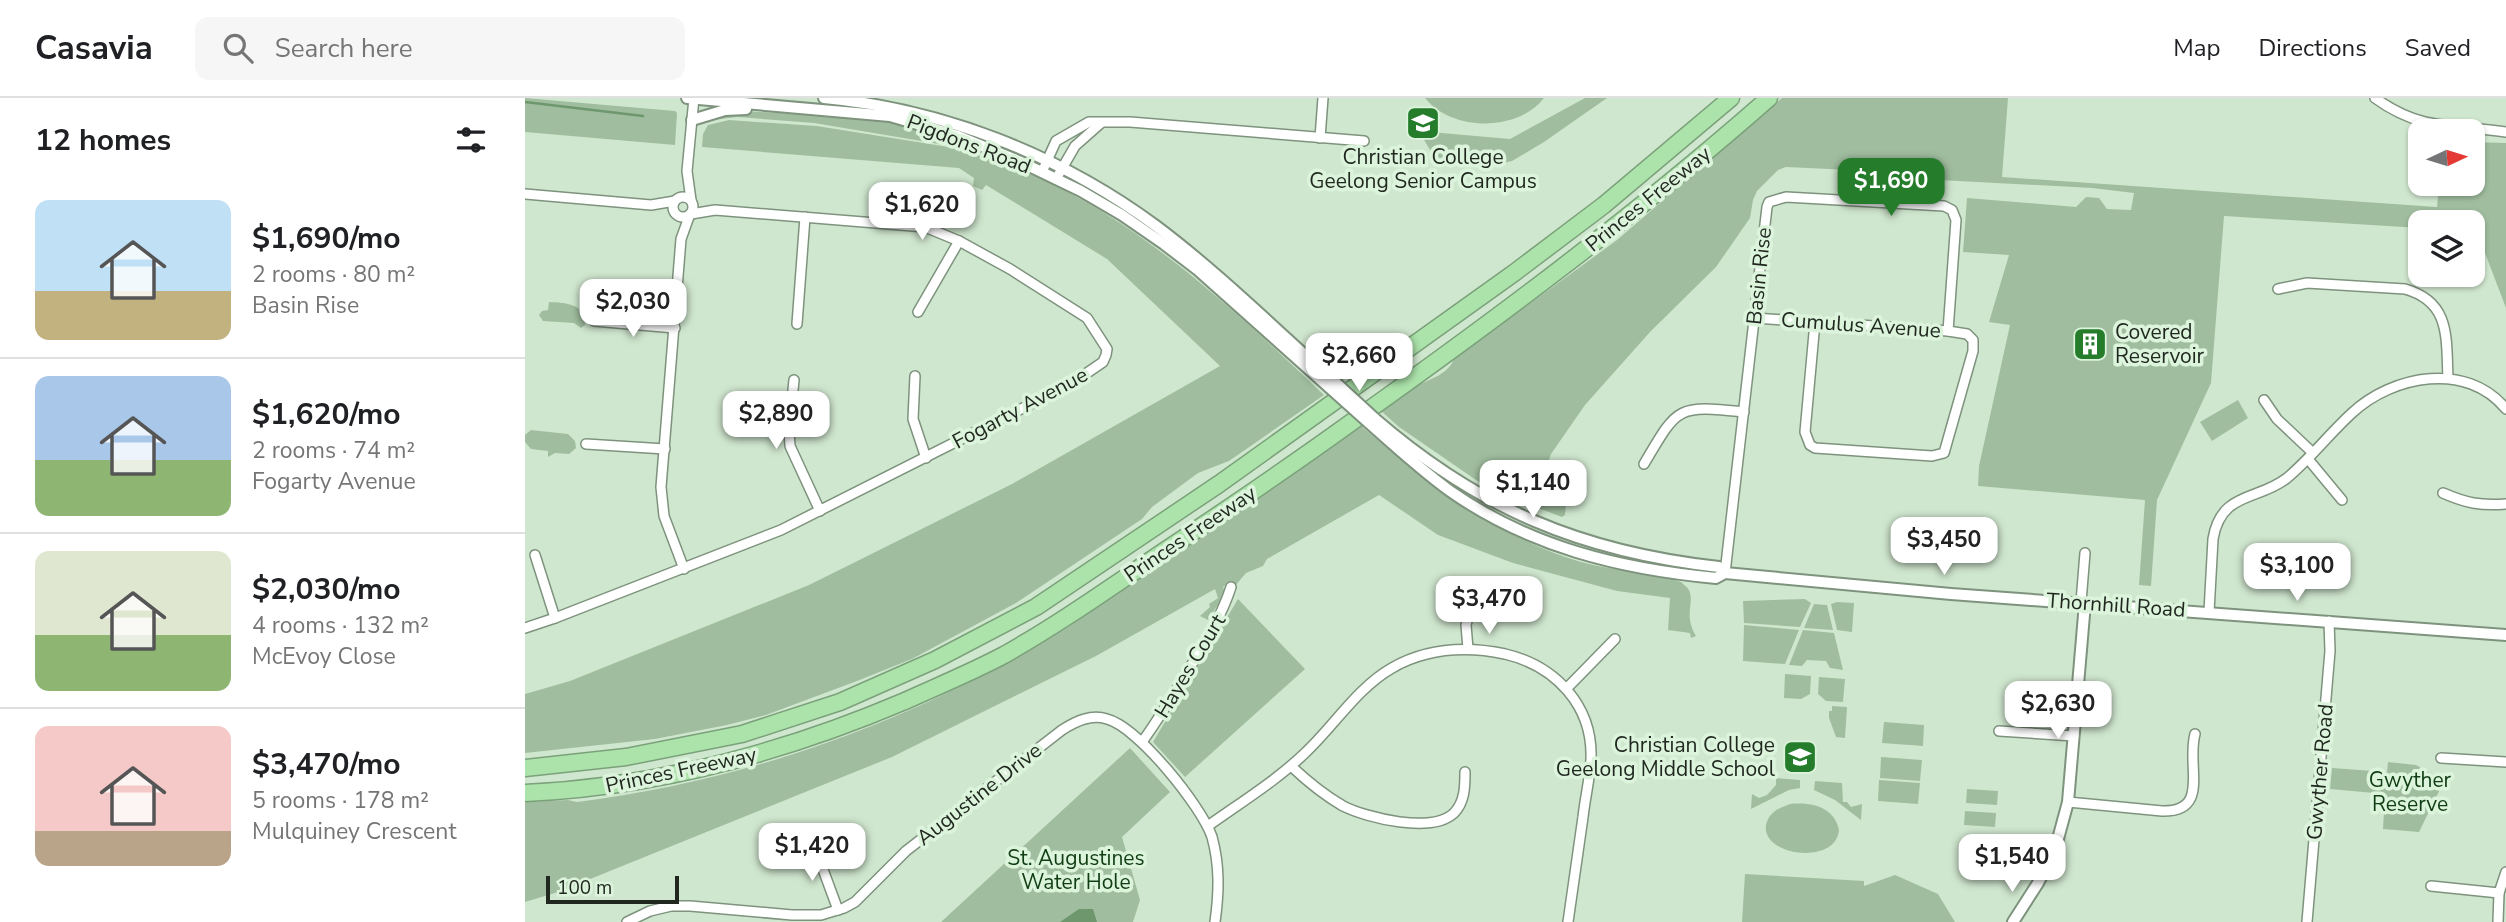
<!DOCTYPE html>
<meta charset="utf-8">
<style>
body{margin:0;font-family:"Nunito Sans",sans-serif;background:#f6f6f6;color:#202124;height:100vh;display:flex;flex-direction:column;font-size:26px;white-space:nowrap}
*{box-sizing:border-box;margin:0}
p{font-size:23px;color:#757577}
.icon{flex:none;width:38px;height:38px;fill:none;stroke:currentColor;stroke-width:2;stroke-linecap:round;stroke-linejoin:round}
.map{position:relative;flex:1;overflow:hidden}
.drawer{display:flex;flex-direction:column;background:#fff;width:525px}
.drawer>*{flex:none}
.needle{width:46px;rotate:86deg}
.buttons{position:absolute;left:1883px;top:21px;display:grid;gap:14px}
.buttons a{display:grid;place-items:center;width:77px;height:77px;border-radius:14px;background:#fff;box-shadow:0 2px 5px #0004;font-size:35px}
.scale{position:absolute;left:21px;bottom:18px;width:133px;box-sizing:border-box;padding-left:7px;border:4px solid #1f271f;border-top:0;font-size:19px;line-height:24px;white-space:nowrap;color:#1f271f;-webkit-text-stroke:5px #ddf4dc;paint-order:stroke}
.price{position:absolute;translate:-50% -60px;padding:0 16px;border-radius:14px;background:#fff;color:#222;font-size:23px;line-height:46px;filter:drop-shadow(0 2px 4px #0008)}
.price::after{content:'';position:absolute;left:50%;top:42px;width:21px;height:16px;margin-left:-10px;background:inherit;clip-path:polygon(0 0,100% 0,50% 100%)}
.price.selected{background:#257d2c;color:#fff}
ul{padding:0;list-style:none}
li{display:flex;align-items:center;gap:21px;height:175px;padding:0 35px}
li+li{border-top:2px solid #e0e0e0}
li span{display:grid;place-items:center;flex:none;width:196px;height:140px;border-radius:14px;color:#555}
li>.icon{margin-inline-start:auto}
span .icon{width:84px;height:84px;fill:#fffc;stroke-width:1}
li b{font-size:30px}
h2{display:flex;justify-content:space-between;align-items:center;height:84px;padding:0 35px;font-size:30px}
header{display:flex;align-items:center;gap:42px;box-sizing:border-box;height:98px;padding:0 35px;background:#fff;border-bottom:2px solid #e0e0e0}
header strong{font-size:33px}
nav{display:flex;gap:38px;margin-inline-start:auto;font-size:24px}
.search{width:490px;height:63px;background:#f6f6f6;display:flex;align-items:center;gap:18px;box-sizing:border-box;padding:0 24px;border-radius:14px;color:#757577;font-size:26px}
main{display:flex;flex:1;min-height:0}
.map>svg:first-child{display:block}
.green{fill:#a0be9f}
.water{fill:#6e976e}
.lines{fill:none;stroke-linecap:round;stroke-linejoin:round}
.stream{stroke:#6e976e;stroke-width:2.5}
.minor-casing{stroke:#7e937d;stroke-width:12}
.tertiary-casing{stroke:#7e937d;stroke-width:14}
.motorway-casing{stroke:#7ba17a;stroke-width:19}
.minor{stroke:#fff;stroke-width:9}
.tertiary{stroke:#fff;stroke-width:10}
.motorway{stroke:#ace3ab;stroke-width:16}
.tertiary-bridge-casing{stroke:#7e937d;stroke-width:14;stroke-linecap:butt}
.tertiary-bridge{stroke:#fff;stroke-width:10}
.labels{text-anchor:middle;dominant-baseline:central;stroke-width:7;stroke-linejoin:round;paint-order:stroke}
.street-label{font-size:21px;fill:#1f271f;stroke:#ddf4dc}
.poi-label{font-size:21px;fill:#1f271f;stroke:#ddf4dc}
.park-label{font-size:21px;fill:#103d13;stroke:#ddf4dc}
</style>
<header>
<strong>Casavia</strong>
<div class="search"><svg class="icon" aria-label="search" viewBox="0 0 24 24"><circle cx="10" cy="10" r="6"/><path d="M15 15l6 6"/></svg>Search here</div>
<nav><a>Map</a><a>Directions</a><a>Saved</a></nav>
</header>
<main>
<section class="drawer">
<h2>12 homes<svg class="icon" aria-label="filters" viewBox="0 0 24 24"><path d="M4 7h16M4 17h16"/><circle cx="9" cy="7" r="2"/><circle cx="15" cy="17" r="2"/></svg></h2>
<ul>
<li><span style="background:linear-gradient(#bfe0f5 65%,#c2b280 0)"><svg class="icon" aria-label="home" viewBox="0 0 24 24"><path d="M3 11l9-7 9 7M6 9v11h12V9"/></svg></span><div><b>$1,690/mo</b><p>2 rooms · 80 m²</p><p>Basin Rise</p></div></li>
<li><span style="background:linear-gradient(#a9c7e8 60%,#8fb573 0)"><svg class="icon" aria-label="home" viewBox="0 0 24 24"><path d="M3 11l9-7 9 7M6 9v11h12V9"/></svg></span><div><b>$1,620/mo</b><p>2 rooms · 74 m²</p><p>Fogarty Avenue</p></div></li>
<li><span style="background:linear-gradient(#dfe7d0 60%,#8fb573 0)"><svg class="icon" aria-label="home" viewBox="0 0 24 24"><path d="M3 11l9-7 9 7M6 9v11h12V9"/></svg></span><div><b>$2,030/mo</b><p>4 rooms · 132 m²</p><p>McEvoy Close</p></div></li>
<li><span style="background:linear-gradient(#f6c9c9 75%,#b9a48a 0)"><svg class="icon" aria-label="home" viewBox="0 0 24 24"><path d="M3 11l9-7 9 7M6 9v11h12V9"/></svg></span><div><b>$3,470/mo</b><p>5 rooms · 178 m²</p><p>Mulquiney Crescent</p></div></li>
</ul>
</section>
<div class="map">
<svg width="1981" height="824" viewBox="0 0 1981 824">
<rect width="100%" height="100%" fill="#d0e7cf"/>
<g class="green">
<path d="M0,0L150,13L152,15L150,47L0,34Z"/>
<path d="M900,0H1019C993,34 927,34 900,0Z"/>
<path d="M1060,0H1082L1019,44L987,63L978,65L906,59L905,52L894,33L985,41Z"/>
<path d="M1257,0H1483L1477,79L1912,109L1914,86H1948V44L1981,45V210L1952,134L1948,133V124H1895V130L1699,118L1686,285L1632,402L1626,488L1614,487L1620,402L1453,388L1454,368L1485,227L1464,224L1484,157L1438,154L1442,100L1551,109L1561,99L1574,100L1582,111L1606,112L1609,95L1567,90L1395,81L1367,74L1261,69L1253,72L1232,93L1228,102L1225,120L1191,169L1125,234L1060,307L1026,356C1017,379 1030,388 1041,405L1040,417L1037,419L982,398L951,382L874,329L855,312C867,304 880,294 893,287C906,281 923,276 929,261L1092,142Z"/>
<path d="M219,13L356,21L435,43L444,51L289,25L212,19L188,22V19Z"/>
<path d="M204,22L292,28L436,51C450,57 459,59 475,63C493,67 526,85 543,94C640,146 720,222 799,297L704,363L673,375L627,409L617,421L491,505L387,561L332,583L241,617L202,627L130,641L0,655V596L45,583L284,487L487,386L695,268L582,161L461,87L457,92L448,88L449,80L434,70L177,49L178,36L183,27Z"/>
<path d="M24,204C41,205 60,205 60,227L56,230L49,225L18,223L14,217L17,213L23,212Z"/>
<path d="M1713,302L1723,320L1687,343L1675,324Z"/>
<path d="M834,326C903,385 967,437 1056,464C1088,473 1126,473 1156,484C1157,485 1164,491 1164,492C1170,506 1158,516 1171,538L1166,540L1165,535L1143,532L1145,500L1092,493L988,465L913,437L854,397L742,461L738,468L721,475L710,488L703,486L698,489L701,495L700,503L692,508L683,522L675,518L685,509L684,506L693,500L690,491L571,558L367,659L33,794L0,804V704L43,702L52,704C227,682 392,622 543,529C571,511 597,490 625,471C695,422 765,374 834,326Z"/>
<path d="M6,332L43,336L50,343L51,350L44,356L30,355L23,359V353L6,351L0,344V337Z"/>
<path d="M713,501L780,571L660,679L628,644Z"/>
<path d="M1280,501L1286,505L1275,529L1219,525L1218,503Z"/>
<path d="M1312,504L1329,505L1327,534L1312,532L1306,506Z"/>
<path d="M1289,506L1302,507L1308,532L1279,530Z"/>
<path d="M1219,527L1274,532L1260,566L1218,563Z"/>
<path d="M1278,532L1309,535L1318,572L1305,570L1301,563L1282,562L1277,568L1264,567Z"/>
<path d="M1260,576L1286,578L1285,596L1276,601L1259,600Z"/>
<path d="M1294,579L1320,581L1318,604L1301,603L1293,596Z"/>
<path d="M1307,608L1322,609L1320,640L1311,639L1304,620V613H1307Z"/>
<path d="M1359,624L1399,627L1398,648L1357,645Z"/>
<path d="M605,650L645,694L597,739L615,802L608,824H416Z"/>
<path d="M1356,659L1397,662L1395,683L1355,680Z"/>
<path d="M1863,664L1891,667L1919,683L1894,734L1858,731L1860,696L1805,691L1807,670L1862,674Z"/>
<path d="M1251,680L1275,682V690L1264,692L1226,711L1227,696L1234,700L1242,697L1251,687Z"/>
<path d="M1354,682L1395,685L1393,706L1353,703Z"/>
<path d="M1290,683L1317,685L1318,704H1322L1326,709L1337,706L1336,722L1310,702L1289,692Z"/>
<path d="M1442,691L1473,693L1472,707L1441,705Z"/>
<path d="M1265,706C1287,704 1309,709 1314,732C1311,768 1236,758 1241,727C1244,714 1254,710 1265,706Z"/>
<path d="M1440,713L1471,715L1470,729L1439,727Z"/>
<path d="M1220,776L1339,783V788L1370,777L1413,796L1430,824H1217Z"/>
</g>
<path class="water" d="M554,811H568L572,824H535Z"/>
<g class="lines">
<path class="stream" d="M0,4L118,18"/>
<g class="minor-casing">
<g id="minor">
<path d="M1850,0C1897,34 1929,26 1981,34"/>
<path d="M795,40L798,0"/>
<path d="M517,74L531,43L564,24H605L839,43"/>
<path d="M531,81L550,48L576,25"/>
<path d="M0,96L126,107L150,103"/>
<circle cx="158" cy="109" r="10"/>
<path d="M166,102L162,73L169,0"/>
<path d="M1753,191L1782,185L1880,191C1926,204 1921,240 1923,280"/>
<path d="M393,214L434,143"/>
<path d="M1229,220L1423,233L1442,236L1448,242V253L1419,355L1407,358L1290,350L1285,347L1280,334L1290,224"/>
<path d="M69,223L150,230"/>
<path d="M272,226L280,119"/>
<path d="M390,278L388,321L401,360"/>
<path d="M269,282L264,332L265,348L295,413"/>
<path d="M1739,302L1752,321L1788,355"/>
<path d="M61,346L140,351"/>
<path d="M1783,361L1817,402"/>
<path d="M1119,366C1153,308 1152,307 1219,314"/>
<path d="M1918,395C1941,405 1955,408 1981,406"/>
<path d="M10,457L30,520"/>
<path d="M159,471L139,418L136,389L156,141L165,116"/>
<path d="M1200,475L1242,109L1244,104L1261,99L1419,108L1427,112L1431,122L1423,233"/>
<path d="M1556,504L1560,455"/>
<path d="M1684,514L1688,441C1696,393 1733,403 1762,380C1786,360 1804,336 1827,315C1868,277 1942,263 1981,311"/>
<path d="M0,530L30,520L256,432L498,310L559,277L578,264L581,257L582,251L562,220L485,171L434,143L400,129L190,112L166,116"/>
<path d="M943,551L941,527L946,507"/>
<path d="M1042,590L1090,541"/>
<path d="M1474,633L1549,638"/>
<path d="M617,644C633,622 647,599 661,576C678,548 696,520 706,489"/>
<path d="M1916,660L1981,664"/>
<path d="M766,668C782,683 799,697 818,708C842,720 907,736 929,715C940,704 940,688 940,674"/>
<path d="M1543,704L1637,713C1686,714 1661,668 1670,636"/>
<path d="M683,728C715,705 751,683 780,655C809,628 832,590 867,570C902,550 941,548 980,556C1031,568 1068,608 1066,661C1065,680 1060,700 1058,719C1053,754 1048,789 1043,824"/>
<path d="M289,747L313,812"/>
<path d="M1906,788L1974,795"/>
<path d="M102,824L125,813L146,808H165L267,817H296L319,810L330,804L381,753L537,632C551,623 566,616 582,621C613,629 677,709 687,739C695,768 694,795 690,824"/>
<path d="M1782,824L1805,553L1804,523"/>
<path d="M1973,824L1974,795L1981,774"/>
</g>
</g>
<g class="tertiary-casing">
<g id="tertiary">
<path d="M162,0L365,18L433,38L496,64L556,93L597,117L639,146L673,172L805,290"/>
<path d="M299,0C418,11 535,57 631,128C695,176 752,233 811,285"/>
<path d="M167,22L200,12L221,11"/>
<path d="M849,320C954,411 1057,454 1194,469L1200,475L1426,496L1981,537"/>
<path d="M843,324C870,348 896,372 925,393C1005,449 1095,471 1191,480L1200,475"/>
<path d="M1488,824L1513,785L1530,752L1543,704L1560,505"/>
</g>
</g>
<g class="motorway-casing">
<g id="motorway">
<path d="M0,670L101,659L217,636L315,604L410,562L511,509L694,386L989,175L1079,107L1206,0"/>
<path d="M0,695C132,689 258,655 380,603C413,588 447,574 479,557C534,526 586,489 638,454C701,412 763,370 824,326C969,223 1111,117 1244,0"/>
</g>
</g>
<use href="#minor" class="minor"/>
<use href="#tertiary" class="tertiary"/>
<use href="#motorway" class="motorway"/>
<g class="tertiary-bridge-casing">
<g id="tertiary-bridge">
<path d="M811,285L849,320"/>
<path d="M805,290L843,324"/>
</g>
</g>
<use href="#tertiary-bridge" class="tertiary-bridge"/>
</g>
<defs>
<g id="school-square" transform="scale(1.75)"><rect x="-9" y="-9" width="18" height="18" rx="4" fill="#257d2c" stroke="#ddf4dc"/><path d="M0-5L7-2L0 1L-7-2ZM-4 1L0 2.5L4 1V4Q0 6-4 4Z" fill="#fff"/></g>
<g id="building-square" transform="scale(1.75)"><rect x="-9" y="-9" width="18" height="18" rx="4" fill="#257d2c" stroke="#ddf4dc"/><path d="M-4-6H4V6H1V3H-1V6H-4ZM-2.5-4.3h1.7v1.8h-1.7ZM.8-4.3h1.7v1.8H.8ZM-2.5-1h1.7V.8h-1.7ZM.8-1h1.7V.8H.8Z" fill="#fff"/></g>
</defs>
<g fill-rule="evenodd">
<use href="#school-square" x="898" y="25"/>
<use href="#building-square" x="1565" y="246"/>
<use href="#school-square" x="1275" y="659"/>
</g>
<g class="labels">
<g class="street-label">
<text transform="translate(444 46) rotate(21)">Pigdons Road</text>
<text transform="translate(1123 101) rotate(-39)">Princes Freeway</text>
<text transform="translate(1234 178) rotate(-84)">Basin Rise</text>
<text transform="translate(1336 227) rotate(4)">Cumulus Avenue</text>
<text transform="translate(495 310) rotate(-28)">Fogarty Avenue</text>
<text transform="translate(665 436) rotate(-34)">Princes Freeway</text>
<text transform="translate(1591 507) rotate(4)">Thornhill Road</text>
<text transform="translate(665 568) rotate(-59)">Hayes Court</text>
<text transform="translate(156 672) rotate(-12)">Princes Freeway</text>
<text transform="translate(1795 674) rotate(-85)">Gwyther Road</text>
<text transform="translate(454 696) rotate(-38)">Augustine Drive</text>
</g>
<g class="poi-label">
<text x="898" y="59">Christian College<tspan x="898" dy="24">Geelong Senior Campus</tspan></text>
<text x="1590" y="234" text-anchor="start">Covered<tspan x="1590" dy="24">Reservoir</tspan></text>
<text x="1250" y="647" text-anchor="end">Christian College<tspan x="1250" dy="24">Geelong Middle School</tspan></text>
</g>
<g class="park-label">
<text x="1885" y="682">Gwyther<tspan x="1885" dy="24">Reserve</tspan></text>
<text x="551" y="760">St. Augustines<tspan x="551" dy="24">Water Hole</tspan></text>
</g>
</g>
</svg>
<div class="buttons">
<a><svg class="needle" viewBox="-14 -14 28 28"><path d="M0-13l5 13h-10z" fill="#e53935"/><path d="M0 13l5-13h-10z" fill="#757577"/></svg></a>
<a><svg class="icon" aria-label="layers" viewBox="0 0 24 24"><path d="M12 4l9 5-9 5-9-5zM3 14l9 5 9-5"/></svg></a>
</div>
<div class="scale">100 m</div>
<b class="price selected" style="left:1366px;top:120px">$1,690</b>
<b class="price" style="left:397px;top:144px">$1,620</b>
<b class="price" style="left:108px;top:241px">$2,030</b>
<b class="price" style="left:834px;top:295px">$2,660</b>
<b class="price" style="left:251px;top:353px">$2,890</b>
<b class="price" style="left:1008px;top:422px">$1,140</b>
<b class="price" style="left:1419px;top:479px">$3,450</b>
<b class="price" style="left:1772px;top:505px">$3,100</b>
<b class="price" style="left:964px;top:538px">$3,470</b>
<b class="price" style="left:1533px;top:643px">$2,630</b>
<b class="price" style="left:287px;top:785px">$1,420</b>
<b class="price" style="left:1487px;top:796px">$1,540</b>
</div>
</main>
